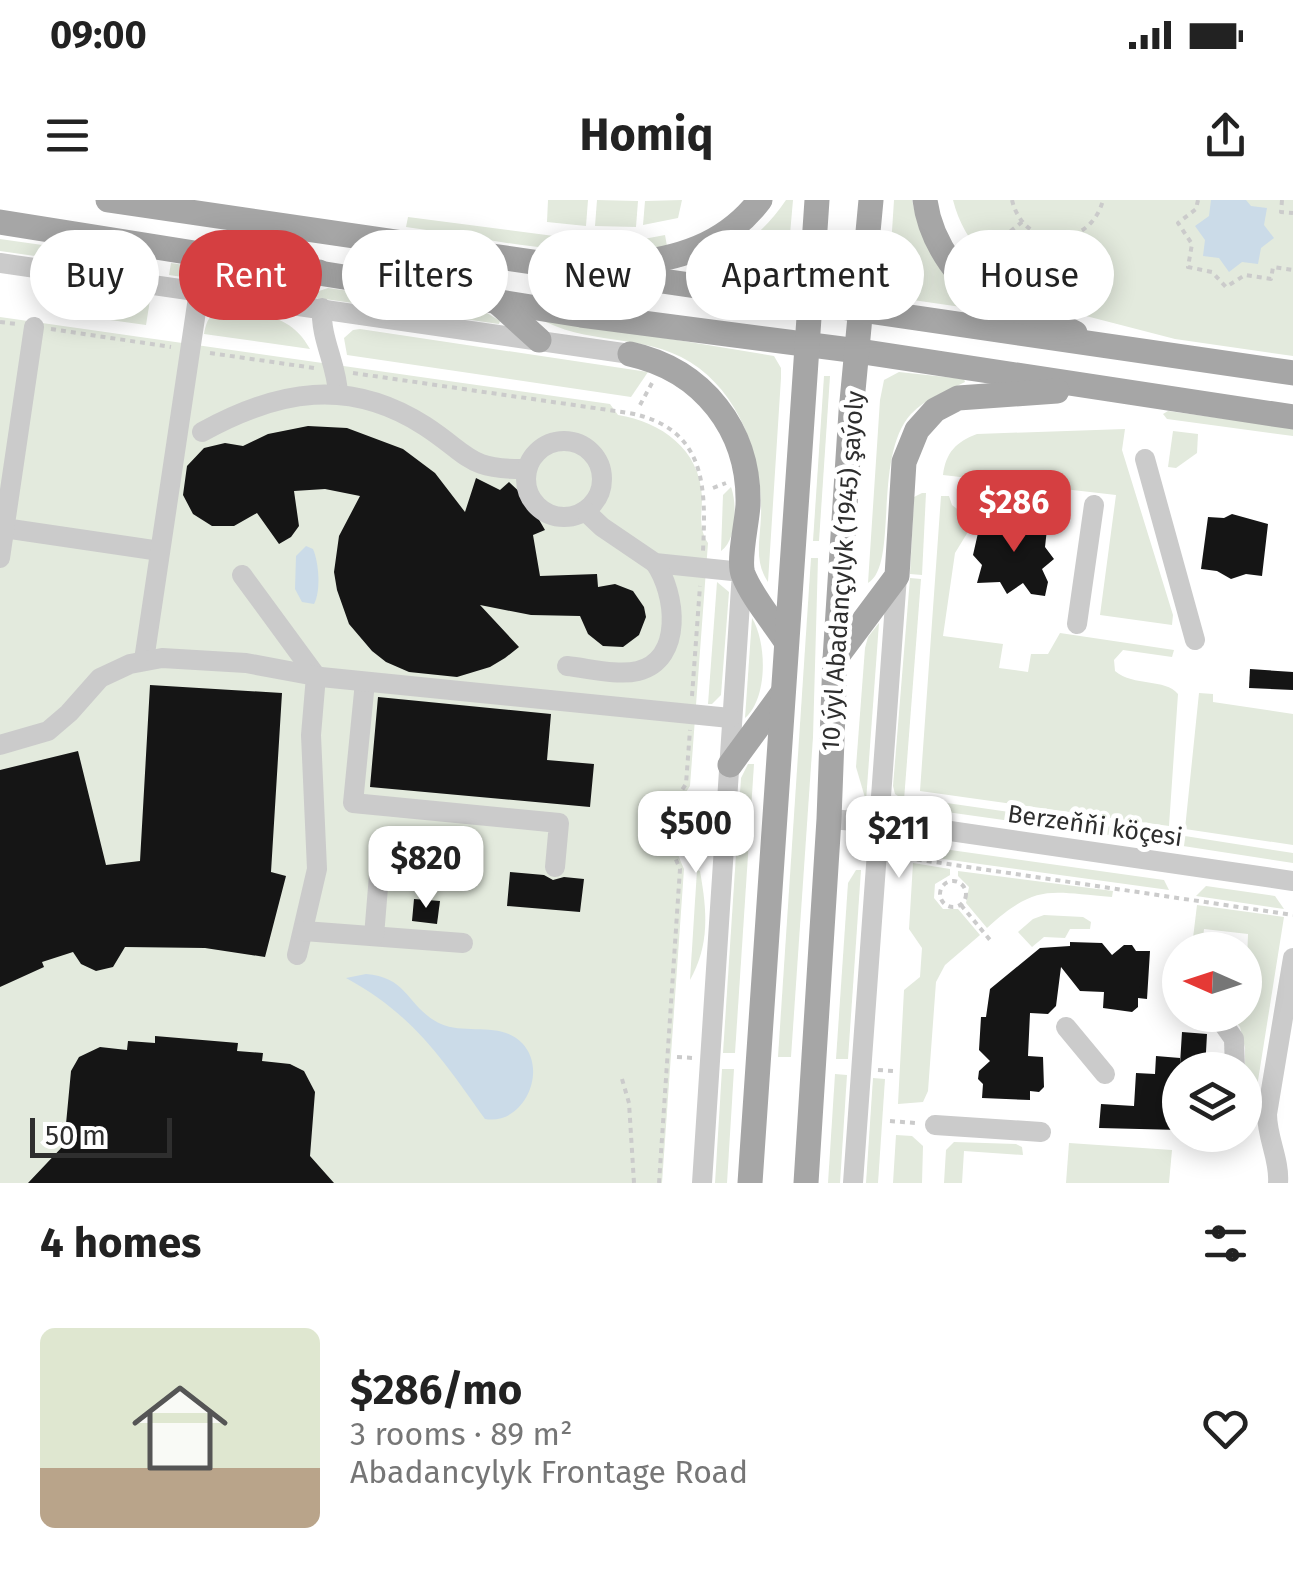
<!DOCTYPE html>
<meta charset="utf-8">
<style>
body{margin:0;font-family:"Fira Sans",sans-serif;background:#f2f2f2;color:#222;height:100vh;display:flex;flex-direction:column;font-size:38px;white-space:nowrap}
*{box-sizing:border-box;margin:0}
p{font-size:32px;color:#767676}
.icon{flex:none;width:55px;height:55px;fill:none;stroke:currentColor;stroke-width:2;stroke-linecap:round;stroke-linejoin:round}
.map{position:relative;height:983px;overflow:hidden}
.panel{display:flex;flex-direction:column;background:#fff;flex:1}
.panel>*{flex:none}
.hud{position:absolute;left:30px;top:30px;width:1235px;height:90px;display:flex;gap:20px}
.needle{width:65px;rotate:273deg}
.fabs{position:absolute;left:1162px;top:732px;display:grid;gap:20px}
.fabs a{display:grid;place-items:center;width:100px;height:100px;border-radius:50%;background:#fff;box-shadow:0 5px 25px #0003;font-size:50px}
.scale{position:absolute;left:30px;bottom:25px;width:142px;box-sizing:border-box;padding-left:10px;border:5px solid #2e2e2e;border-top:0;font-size:28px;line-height:35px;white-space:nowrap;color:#2e2e2e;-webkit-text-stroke:8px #fff;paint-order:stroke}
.price{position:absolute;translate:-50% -85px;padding:0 22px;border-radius:20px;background:#fff;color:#222;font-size:32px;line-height:65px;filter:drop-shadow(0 2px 5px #0008)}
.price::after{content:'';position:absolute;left:50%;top:60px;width:30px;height:22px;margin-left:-15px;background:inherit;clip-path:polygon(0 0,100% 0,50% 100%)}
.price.current{background:#d53f41;color:#fff}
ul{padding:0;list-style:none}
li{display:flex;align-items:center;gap:30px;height:250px;padding:0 40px}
li span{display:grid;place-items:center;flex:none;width:280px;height:200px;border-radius:15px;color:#555}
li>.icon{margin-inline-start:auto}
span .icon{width:120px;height:120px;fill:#fffc;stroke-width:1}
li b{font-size:42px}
h2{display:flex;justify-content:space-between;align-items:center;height:120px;padding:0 40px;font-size:42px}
.tag{padding:0 35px;border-radius:45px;background:#fff;box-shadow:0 5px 25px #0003;font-size:35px;line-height:90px}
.tag.current{background:#d53f41;color:#fff}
.status{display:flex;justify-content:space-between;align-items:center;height:70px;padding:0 50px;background:#fff;direction:ltr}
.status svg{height:28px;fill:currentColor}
header{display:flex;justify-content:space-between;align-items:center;height:130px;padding:0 40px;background:#fff;font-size:45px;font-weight:700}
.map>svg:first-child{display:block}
.green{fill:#e3eadd}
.water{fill:#cbdbe8}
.building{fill:#151515}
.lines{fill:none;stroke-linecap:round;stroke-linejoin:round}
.path{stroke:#cbcbcb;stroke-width:4;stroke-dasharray:5 5;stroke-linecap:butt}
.minor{stroke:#cbcbcb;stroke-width:20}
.major{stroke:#a6a6a6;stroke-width:25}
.labels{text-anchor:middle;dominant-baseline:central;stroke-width:10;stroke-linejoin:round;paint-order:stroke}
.street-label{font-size:25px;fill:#2e2e2e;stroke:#fff}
</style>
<div class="status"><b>09:00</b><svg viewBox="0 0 49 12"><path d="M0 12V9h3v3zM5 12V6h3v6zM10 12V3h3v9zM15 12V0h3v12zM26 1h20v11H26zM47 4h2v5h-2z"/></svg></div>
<header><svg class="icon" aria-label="menu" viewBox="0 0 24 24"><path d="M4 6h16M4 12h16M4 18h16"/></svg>Homiq<svg class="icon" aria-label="share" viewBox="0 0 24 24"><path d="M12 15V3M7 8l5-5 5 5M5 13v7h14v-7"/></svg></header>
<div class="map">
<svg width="1293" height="983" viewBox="0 0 1293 983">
<rect width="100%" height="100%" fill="#fff"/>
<g class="green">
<path d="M548,0H588L586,26L547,22Z"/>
<path d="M597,0L638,1L636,27L595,26Z"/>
<path d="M682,0L678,18L643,25L645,1Z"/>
<path d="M786,0H793L788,57L783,74L769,79L692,68C733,55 762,36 786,0Z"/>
<path d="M894,0H912C923,49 942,70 976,105L975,109L906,99L893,91L889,78Z"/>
<path d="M953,0H1293V156L1175,139L1059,109L1061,99C1010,83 967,55 953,0Z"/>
<path d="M408,17L600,42H628L665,35L667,46C582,62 492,39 406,27Z"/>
<path d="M0,39L155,61L153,73L0,51Z"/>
<path d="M171,63L258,76V79L237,85L169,75Z"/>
<path d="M328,88L482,110L500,121L499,124L304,96Z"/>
<path d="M133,99L150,100L146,125L103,119L105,101Z"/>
<path d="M230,109C264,114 292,116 310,149L204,134C207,117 212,111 230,109Z"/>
<path d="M0,117L610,204L618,215C661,222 700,249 702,297C702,314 698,328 708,343L690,586C669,616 669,636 684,669L662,983H0Z"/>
<path d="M537,117L774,156L781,168V178L768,382C754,361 760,341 761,316C763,259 741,194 690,162C644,133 584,146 537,117Z"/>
<path d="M360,129L648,172L631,197L347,155L344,138L353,130Z"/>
<path d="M899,172L964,179L965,182C946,192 926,198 911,214C872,257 899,365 868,383L880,200L884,180Z"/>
<path d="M824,176H830L819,341H813Z"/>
<path d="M1168,211L1293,228V236L1167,219L1163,214Z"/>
<path d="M1125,229L1122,250L1173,415L1172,425L1100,415L1116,295L943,275C946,252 956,242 977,234Z"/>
<path d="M1173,231L1198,234L1197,253L1176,268L1168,267Z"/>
<path d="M988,285L1053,293V308L1011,303L994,306L987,292Z"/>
<path d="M731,287C737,303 737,340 721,351L723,295Z"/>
<path d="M922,293H926L922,375L910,374L914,297Z"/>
<path d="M941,296H949L952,305L974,322L955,353L943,436L1003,444L999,468L1028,472L1031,454H1048L1060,433L1174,450L1172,457L1123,450L1114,460L1115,471C1134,487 1165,478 1178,494L1169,626L920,591Z"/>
<path d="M811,358H818L813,537L791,857H778Z"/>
<path d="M910,378L921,379L904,600L895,594L893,586Z"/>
<path d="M717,382L729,392L721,495L712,504H708Z"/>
<path d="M752,418C767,443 768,498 745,518Z"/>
<path d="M879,423L866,601L856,567L865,448L868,437Z"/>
<path d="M1199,493L1213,494V502L1293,514V645L1185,629Z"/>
<path d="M748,564H754L735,853H723L741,578Z"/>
<path d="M919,599L1168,635L1166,643L918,608Z"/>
<path d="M1185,636L1293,653V663L1183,646Z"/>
<path d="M915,645L1164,680L1169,690L914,655Z"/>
<path d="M913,663L950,669V675L935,684L934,698L943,709H958L980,735L945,765L936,782L928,891L923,902L898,904L904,790L920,777L922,748L909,729Z"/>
<path d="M697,670L700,671C707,711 710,744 690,780Z"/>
<path d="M856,670H861L848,859H836L848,683Z"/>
<path d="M958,671L1113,691L1112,697C1048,692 1037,683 987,728L966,703L969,687L958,676Z"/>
<path d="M1206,686L1275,696L1284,709L1196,696Z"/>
<path d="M1197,705L1284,717L1250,931L1245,930V848L1240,827L1230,815H1245L1248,734L1204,729L1203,739L1193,738Z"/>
<path d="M1044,715L1083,717L1091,722L1090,729H1070L1065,738L1044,737L1032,747L1018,732L1033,719Z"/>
<path d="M722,869H734L727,983H715Z"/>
<path d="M835,874L847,875L840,983H828Z"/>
<path d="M873,878L885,879L878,983H866Z"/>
<path d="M896,935L912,936L923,946L922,983H893Z"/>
<path d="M954,942L1016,944L1022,947L1023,955L964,951L962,983H944L946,950Z"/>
<path d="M1069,943L1172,950L1169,983H1066Z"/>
</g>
<g class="water">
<path d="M1211,0H1246L1251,6L1267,8L1264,25L1274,38L1261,48L1258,64L1242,62L1229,72L1219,58L1203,56L1205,40L1195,26L1209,16Z"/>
<path d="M306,346L313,349C319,363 321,391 314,404L302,402L295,389L296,356Z"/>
<path d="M366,774C409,777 408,809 441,824C466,835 501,821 522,843C549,871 523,926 485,919C442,859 414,815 346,778Z"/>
</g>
<g class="building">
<path d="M308,226L347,228L403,249L435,273L465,312L476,278L500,290L509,282L527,299L545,330L533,335L540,376L597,374L598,387L615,384L633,391L644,407L646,417L639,435L623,447L603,446L588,434L580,416L531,415L480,405L519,447L505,458L490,467L457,477L409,472L386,462L372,451L349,424L337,390L334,372L339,336L360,296L325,289L294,291L299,326L291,337L279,344L257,313L234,326H212L193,314L183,295L187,266L204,248L225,243L243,246L268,234Z"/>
<path d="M1232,314L1268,324L1262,376L1246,374L1231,379L1217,371L1201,369L1208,317L1224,318Z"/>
<path d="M1010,316L1032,324L1048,320L1045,347L1054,359L1042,369L1048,382L1045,396L1031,394L1023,383L1007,394L1000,382L977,383L982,365L973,355L978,333L995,320Z"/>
<path d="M1250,469L1293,472V490L1249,488Z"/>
<path d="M150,485L282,493L271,672L286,676L265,757L205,748L125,747L113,767L96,771L81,764L73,752L42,762L44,767L0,787V570L78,551L106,665L140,661Z"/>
<path d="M378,497L551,514L547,560L594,564L590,607L370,587Z"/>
<path d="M510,672L544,675L553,680L564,677L584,679L580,712L507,706Z"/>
<path d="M414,699L440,701L437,724L412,721Z"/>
<path d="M1070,742L1102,743L1112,755L1124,745H1132L1136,751H1150L1147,799L1138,798V807L1132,812L1103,808L1104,792L1080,791L1061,767L1056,806L1048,814L1030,813L1028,856L1043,857L1044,887L1039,892L1030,891V900L982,898L983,884L978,879L979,871L990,861L979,850L981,817H986L990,789L1040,748L1070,746Z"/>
<path d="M1182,832L1207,834L1205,870H1180V930L1099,928L1101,904L1134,906L1136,873L1155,874L1156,856L1180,858V864Z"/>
<path d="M155,836L238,843L237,851L263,853L262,861L290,864L304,871L315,892L310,956L334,983H28L64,945L71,871L79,857L100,847L127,850L128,841L155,843Z"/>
</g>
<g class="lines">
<g class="path">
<path d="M1012,0C1024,51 1090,50 1103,0"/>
<path d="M1198,0L1196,9L1178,23L1192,44L1188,67L1212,72L1226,87L1245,75L1271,79L1273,67L1293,70"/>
<path d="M1282,0L1281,12L1293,13"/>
<path d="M987,50L1022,22"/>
<path d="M1002,80L1005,82L1011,73"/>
<path d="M1070,95L1071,37"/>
<path d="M0,122L17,124"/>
<path d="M51,129L171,147"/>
<path d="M210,153L314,168"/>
<path d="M353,173L629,213C707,228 706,288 703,351"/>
<path d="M640,205L652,183"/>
<path d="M713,288L726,283"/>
<path d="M692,496L700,386"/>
<path d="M907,658L1293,715"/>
<circle cx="953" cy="694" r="13"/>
<path d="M961,705L990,740"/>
<path d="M677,857L694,858"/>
<path d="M878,870L893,871"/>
<path d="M622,879L629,903L634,983"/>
<path d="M890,921L915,923"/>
<path d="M659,983L680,669L670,646L671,606L686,584L690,530"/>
</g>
<g class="minor">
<path d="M0,63L630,154"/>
<path d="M322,108C320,139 337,164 338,194"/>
<path d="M202,232C278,190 349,177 425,226C471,256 467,270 527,269"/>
<circle cx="564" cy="279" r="38"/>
<path d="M1145,259L1195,440"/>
<path d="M585,311L602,327L655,363L742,372L702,983"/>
<path d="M4,328L160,351"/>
<path d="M0,358L34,127"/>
<path d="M242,375L316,476L311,535L317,669L297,755"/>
<path d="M1077,424L1094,305"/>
<path d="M144,460L199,91"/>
<path d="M567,466C588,468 617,476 638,471C684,459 676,393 655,363"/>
<path d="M365,482L353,603L559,623L555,667"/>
<path d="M0,545L48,531L69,513L100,478L130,464L162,458L246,463L321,477L730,518"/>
<path d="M829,619L909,625L1293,681"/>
<path d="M304,731L463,743"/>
<path d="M374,736L380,663"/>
<path d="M1179,771L1180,773"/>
<path d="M1217,815L1234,839L1235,870"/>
<path d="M1066,827L1105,874"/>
<path d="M935,925L1041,932"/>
<path d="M853,983L897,376"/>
<path d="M1278,983C1280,960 1267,938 1267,914L1293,758"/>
</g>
<g class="major">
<path d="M108,0L1293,173"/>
<path d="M925,0C930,41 962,90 1001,106C1013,111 1027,112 1039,116C1052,120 1063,128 1075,133"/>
<path d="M0,22L581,115L858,151L1293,217"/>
<path d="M620,65C676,60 725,46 760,0"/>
<path d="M252,99L319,72"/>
<path d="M496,101L539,140"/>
<path d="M630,154C703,170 750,230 748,305C747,323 738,360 743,374C752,397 772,420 785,440"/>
<path d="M835,459L897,376L904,262L917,230L935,210L958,198L1057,191"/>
<path d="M730,565L782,494"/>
<path d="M750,983L817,0"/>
<path d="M806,983L829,619L835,459L851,212L871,0"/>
</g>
</g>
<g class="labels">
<g class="street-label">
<text transform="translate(843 371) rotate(-86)">10 ýyl Abadançylyk (1945) şaýoly</text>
<text transform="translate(1095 626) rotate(8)">Berzeňňi köçesi</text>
</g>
</g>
</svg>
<div class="fabs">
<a><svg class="needle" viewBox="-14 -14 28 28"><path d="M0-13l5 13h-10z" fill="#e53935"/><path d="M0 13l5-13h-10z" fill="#767676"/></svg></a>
<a><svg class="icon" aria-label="layers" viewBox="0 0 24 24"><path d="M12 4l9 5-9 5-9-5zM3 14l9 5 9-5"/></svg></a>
</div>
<div class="scale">50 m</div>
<b class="price current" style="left:1014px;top:355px">$286</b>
<b class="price" style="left:696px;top:676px">$500</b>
<b class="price" style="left:899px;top:681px">$211</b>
<b class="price" style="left:426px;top:711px">$820</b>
<div class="hud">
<a class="tag">Buy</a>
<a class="tag current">Rent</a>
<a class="tag">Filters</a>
<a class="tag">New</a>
<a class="tag">Apartment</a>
<a class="tag">House</a>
</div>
</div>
<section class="panel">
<h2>4 homes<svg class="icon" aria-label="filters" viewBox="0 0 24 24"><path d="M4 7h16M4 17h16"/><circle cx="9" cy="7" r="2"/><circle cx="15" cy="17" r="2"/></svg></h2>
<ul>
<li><span style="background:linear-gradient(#dfe7d0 70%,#b9a48a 0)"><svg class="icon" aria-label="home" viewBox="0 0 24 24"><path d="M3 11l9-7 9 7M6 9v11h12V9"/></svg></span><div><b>$286/mo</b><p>3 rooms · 89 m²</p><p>Abadancylyk Frontage Road</p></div><svg class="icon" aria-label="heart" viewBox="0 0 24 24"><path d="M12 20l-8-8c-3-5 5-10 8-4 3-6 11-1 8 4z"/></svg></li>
</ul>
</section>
